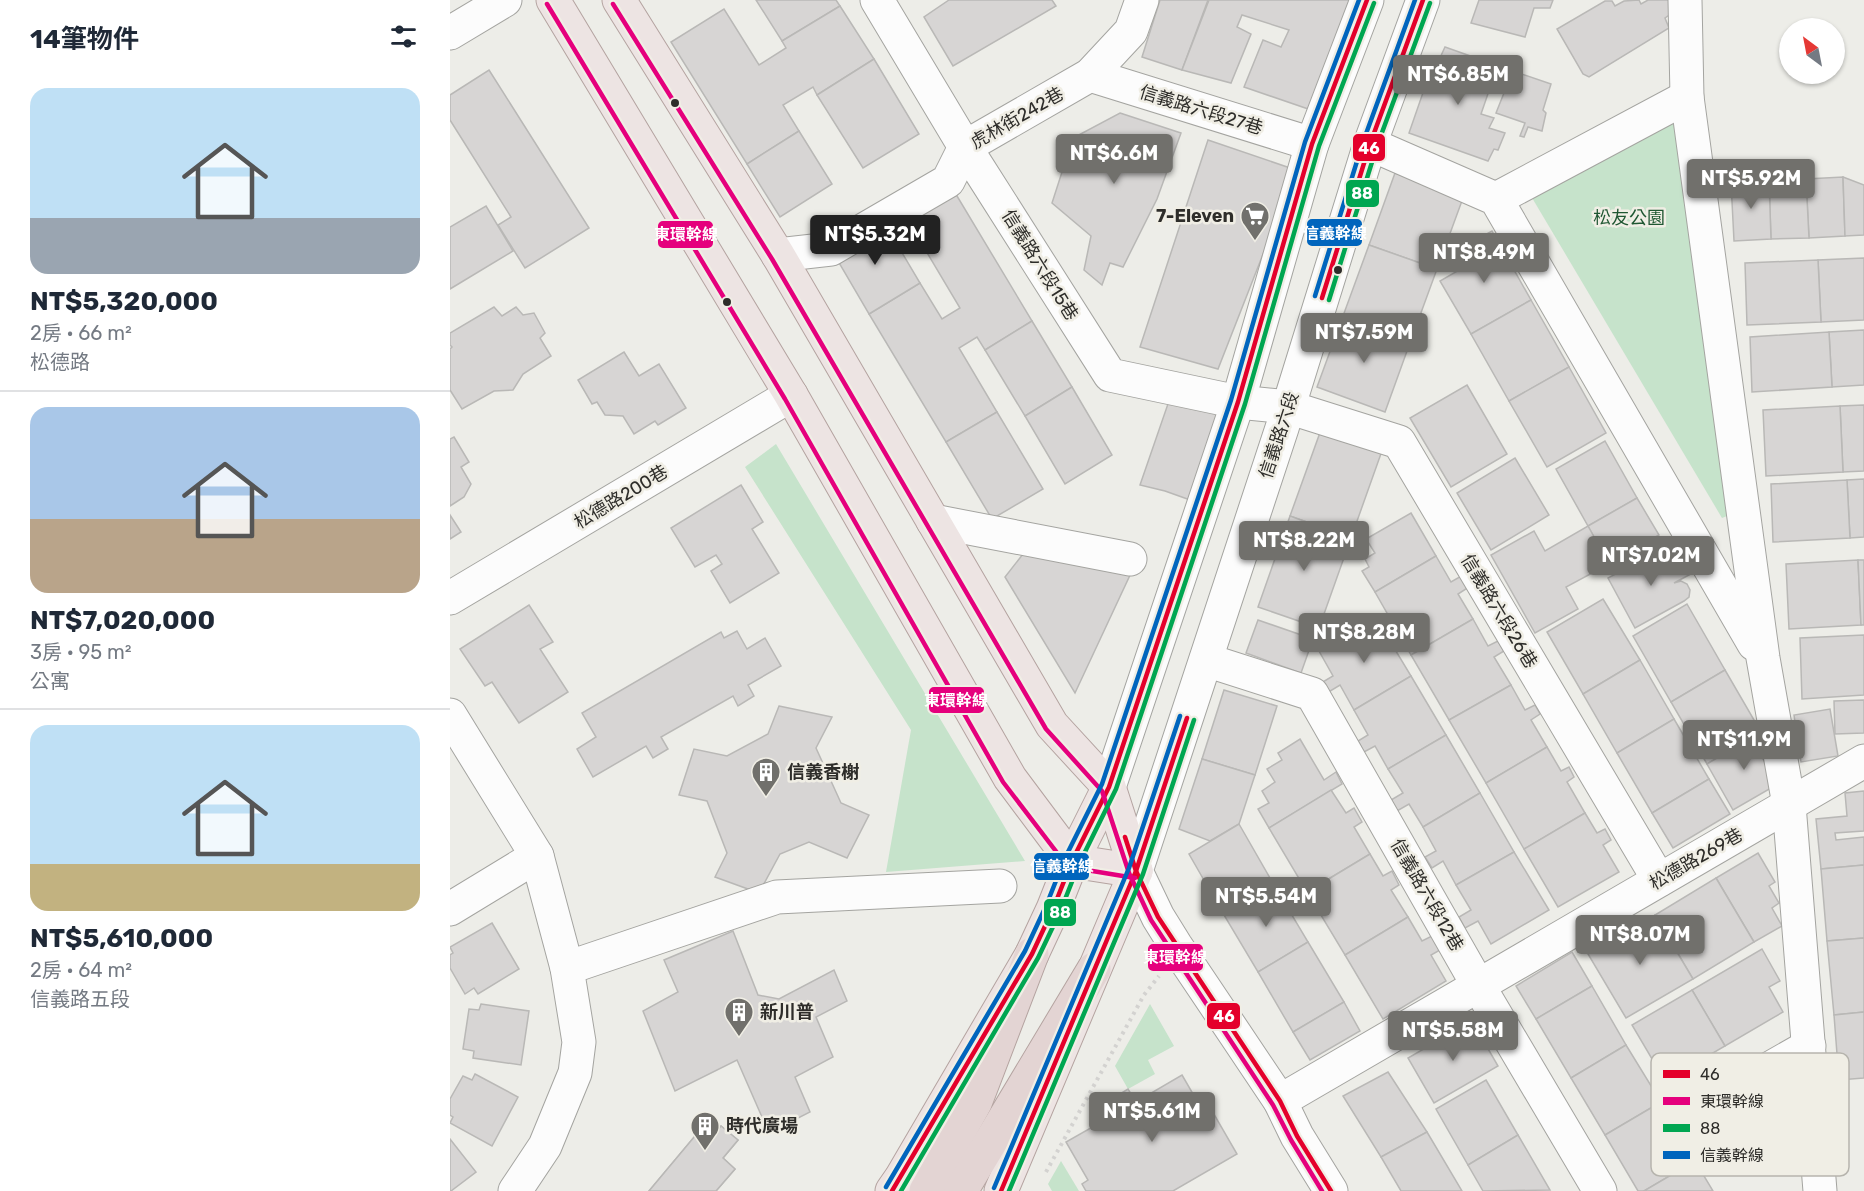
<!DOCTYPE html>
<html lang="zh-TW">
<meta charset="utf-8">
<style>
body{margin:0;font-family:Rubik,"Noto Sans TC",sans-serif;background:#f2f2f3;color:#1f2937;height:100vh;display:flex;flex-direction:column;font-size:22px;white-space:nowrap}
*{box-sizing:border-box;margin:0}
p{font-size:20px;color:#747a83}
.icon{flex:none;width:33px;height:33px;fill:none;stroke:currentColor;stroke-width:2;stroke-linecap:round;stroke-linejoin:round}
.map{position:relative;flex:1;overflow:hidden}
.sheet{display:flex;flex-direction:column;background:#fff;width:450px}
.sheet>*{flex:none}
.needle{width:39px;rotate:328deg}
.fabs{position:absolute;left:1329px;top:18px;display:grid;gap:12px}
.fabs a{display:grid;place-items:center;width:66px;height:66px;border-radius:50%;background:#fff;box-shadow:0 2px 4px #0004;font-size:30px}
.price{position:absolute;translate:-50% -51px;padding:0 14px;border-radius:6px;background:#71706c;color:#fff;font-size:20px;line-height:39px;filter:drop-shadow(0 2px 3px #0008)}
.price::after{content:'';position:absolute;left:50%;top:36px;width:18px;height:14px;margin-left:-9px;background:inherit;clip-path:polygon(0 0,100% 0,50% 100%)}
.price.current{background:#222;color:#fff}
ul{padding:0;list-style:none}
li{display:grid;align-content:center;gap:12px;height:318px;padding:0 30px}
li+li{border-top:2px solid #e0e1e3}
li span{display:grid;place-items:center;height:186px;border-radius:18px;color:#555}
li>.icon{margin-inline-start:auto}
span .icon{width:108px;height:108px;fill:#fffc;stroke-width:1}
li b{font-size:26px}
h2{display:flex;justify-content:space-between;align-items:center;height:72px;padding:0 30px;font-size:26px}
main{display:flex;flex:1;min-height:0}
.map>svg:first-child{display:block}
.green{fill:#c6e3cb}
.building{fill:#d7d5d4;stroke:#b9b8b6;stroke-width:1.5}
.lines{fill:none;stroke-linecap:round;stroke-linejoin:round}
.minor-casing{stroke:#a4a4a0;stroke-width:35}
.major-casing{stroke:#b4a3a0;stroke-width:35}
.highway-casing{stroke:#b4a3a0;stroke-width:35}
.path{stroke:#d3d2d0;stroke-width:4;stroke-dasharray:3 4.5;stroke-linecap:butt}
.minor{stroke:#fcfcfc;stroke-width:33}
.major{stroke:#ede4e3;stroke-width:33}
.highway{stroke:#e3d4d3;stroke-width:33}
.bus-1-casing{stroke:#f0eee5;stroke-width:9}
.bus-2-casing{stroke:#f0eee5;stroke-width:9}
.bus-3-casing{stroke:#f0eee5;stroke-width:9}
.bus-4-casing{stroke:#f0eee5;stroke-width:9}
.bus-1{stroke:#e4002b;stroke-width:4.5}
.bus-2{stroke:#e5007d;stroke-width:4.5}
.bus-3{stroke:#00a651;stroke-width:4.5}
.bus-4{stroke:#0065bd;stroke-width:4.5}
.bus-dot{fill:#2e2d2a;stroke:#f0eee5;stroke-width:2}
.labels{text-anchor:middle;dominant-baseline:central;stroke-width:5;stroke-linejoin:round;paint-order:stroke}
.street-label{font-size:18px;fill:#2e2d2a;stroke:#f0eee5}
.poi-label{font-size:18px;font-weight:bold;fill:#2e2d2a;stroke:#f0eee5;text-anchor:start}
.park-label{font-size:18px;fill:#1f5732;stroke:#f0eee5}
.key{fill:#f0eee5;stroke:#b6b4ad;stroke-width:1.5}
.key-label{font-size:16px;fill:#2e2d2a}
.line-badge{stroke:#f0eee5;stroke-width:2}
.badge-label{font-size:16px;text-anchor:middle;font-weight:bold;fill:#fff}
</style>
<main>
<section class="sheet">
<h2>14筆物件<svg class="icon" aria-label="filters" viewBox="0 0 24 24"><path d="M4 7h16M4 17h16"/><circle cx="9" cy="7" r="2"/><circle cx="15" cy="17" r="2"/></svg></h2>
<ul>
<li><span style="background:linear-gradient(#bfe0f5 70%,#9aa5b1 0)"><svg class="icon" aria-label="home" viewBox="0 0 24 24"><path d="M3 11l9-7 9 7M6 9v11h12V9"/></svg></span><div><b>NT$5,320,000</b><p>2房 · 66 m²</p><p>松德路</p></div></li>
<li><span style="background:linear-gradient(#a9c7e8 60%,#b9a48a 0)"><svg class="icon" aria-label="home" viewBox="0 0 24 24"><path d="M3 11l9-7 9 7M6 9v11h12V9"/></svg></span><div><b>NT$7,020,000</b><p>3房 · 95 m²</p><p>公寓</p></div></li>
<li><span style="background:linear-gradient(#bfe0f5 75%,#c2b280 0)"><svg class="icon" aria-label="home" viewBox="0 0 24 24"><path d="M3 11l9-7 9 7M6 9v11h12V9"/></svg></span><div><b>NT$5,610,000</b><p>2房 · 64 m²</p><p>信義路五段</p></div></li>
</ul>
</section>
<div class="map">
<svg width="1414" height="1191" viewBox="0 0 1414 1191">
<rect width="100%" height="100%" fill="#edede8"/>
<g class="green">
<path d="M1236,98L1292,510L1272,518L1078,191Z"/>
<path d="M326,444L575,861L436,872L461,730L295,467Z"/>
<path d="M700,1004L724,1046L698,1060L705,1074L678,1089L665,1066Z"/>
<path d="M611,1161L629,1191H602L598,1184Z"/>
</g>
<g class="building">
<path d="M306,0H386L390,6L332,41Z"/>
<path d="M499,0H602L606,6L503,66L474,17Z"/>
<path d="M710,0H758L732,70L692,57Z"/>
<path d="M759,0H908L867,112L794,87L813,40L831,47L839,30L792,15L787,27L801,34L781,83L732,70Z"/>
<path d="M1029,0H1103L1100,8H1084L1075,37L1021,23Z"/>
<path d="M1189,0L1191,4L1198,0H1223L1228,9L1215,18L1219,28L1139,77L1133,74L1107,29L1155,1H1162L1165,6L1174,1Z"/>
<path d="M390,6L424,59L367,95L363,87L333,105L349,131L297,164L221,42L274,9L309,65L336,48L332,41Z"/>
<path d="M995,47L1043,64L1038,79L1042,82L1031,114L1044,118L1039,128L1055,133L1048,150L1044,149L1038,161L959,133L985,58L989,60Z"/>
<path d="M424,59L469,134L413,168L367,95Z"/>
<path d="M39,70L139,228L75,268L48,225L61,217L0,120V95Z"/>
<path d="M1066,72L1101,84L1093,110L1096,113L1092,131L1078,127L1074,137L1070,136L1075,123L1046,113L1058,83L1062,84Z"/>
<path d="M670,113L731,133L707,199L673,267L660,263L652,285L634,270L641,236L602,203L623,138Z"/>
<path d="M349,131L382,184L330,217L297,164Z"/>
<path d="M758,140L846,170L768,369L690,347Z"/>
<path d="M945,173L1013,198L987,269L919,245Z"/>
<path d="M1393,177L1395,236L1359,238L1356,179Z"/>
<path d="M1393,177L1414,185V235L1395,236Z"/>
<path d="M1356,179L1359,238L1321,239L1319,180Z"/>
<path d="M1319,180L1321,239L1284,241L1281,182Z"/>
<path d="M498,181L582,321L535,350L527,337L509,348L547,412L496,442L419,314L470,283L492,319L510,308L451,209Z"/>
<path d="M36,206L63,251L0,289V227Z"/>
<path d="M432,219L470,283L419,314L381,249Z"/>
<path d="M1042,231L1081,300L1021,334L990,281L1011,269L1002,253Z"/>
<path d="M919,245L987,269L961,340L893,316Z"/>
<path d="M1414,258V320L1371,322L1368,260Z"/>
<path d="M1368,260L1371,322L1297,325L1295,263Z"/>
<path d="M1081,300L1119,367L1059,401L1021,334Z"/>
<path d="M44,307L52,316L66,307L73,315L84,313L95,333L90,338L101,356L73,374L63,390L44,391L12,409L0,390V349L2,347L0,345V333Z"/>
<path d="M893,316L961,340L935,412L867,387Z"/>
<path d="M582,321L622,387L575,416L535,350Z"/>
<path d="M1414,330V385L1382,387L1379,332Z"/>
<path d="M1379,332L1382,387L1302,392L1300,337Z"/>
<path d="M174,352L189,376L209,364L236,408L208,425L205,421L184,434L173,416L155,415L147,402L142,404L128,380Z"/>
<path d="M1119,367L1156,433L1097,467L1059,401Z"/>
<path d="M1017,385L1057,454L1001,487L960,418Z"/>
<path d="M622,387L662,455L615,484L575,416Z"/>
<path d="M720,398L779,410L743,501L715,491L690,485Z"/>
<path d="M1414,405V471L1393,472L1390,406Z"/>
<path d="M1390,406L1393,472L1316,476L1313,410Z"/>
<path d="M547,412L593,489L542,519L496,442Z"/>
<path d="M872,427L933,448L901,538L840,516Z"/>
<path d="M4,437L19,462L11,467L21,484L14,497L0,506V439Z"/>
<path d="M1155,441L1187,498L1138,526L1106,469Z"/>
<path d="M1065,458L1099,515L1041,550L1007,493Z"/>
<path d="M1414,479V537L1400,538L1397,480Z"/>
<path d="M1397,480L1400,538L1323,542L1321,484Z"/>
<path d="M291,485L313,522L302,529L329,573L280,603L261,571L272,564L266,555L245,567L221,528Z"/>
<path d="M1187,498L1209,535L1159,564L1138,526Z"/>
<path d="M961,513L986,556L925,592L912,571L919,567L915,559L925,553L916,539Z"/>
<path d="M0,515L11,532L0,539Z"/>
<path d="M840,516L901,538L869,628L808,607Z"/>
<path d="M1138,526L1159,564L1116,587L1128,609L1085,633L1041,555L1084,531L1095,551Z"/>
<path d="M1214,550L1220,553L1223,559L1222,565L1217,570L1234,561L1241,574L1224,583L1231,581L1237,584L1240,590L1239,597L1234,601L1185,628L1158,578L1208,551Z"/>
<path d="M573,554L681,573L625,693L555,577Z"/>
<path d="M986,556L1001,582L1013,575L1019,587L1008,594L1023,619L961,655L925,592Z"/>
<path d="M1408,560L1411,625L1339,629L1336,564Z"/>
<path d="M1408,560H1414V625H1411Z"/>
<path d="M1153,599L1190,660L1133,694L1097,632Z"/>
<path d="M1237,604L1275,670L1221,702L1183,636Z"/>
<path d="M79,605L103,642L90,649L118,692L69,723L42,682L35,686L10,649Z"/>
<path d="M926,618L961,676L904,710L890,685L877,693L871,683L883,676L869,651Z"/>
<path d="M1023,619L1038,646L1048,641L1054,651L1044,657L1061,685L999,720L961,655Z"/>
<path d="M808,620L863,639L851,673L796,653Z"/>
<path d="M287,631L297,649L315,638L331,666L298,685L304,696L288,706L283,696L211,737L218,749L203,758L196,746L143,777L127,749L146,737L132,713L271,632L274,638Z"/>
<path d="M1414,635V695L1352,699L1350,638Z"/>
<path d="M1190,660L1224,719L1167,753L1133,694Z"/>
<path d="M1275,670L1311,732L1257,764L1221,702Z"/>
<path d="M961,676L996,735L938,769L925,746L914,752L908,741L918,735L904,710Z"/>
<path d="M1061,685L1075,710L1085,705L1090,714L1081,720L1097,747L1036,783L999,720Z"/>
<path d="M774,690L827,706L805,775L752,759Z"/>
<path d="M1414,700V733L1385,734L1384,701Z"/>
<path d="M329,706L382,717L366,748L391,803L419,815L397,858L359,842L330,854L309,893L265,877L277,853L257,801L229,795L244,749L277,756L318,734Z"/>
<path d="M1380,709L1388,756L1351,762L1344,715Z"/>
<path d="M1224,719L1259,779L1202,813L1167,753Z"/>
<path d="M1311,732L1323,753L1313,759L1328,784L1283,810L1257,764Z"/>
<path d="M996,735L1030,793L973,827L959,804L947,811L941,800L953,793L938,769Z"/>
<path d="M850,739L874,780L886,772L892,784L819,828L808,809L819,803L812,791L825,782L817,769L832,760L828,753Z"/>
<path d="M1097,747L1111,771L1119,767L1124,777L1117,782L1135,813L1074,849L1036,783Z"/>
<path d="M752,759L805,775L789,824L760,841L729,829Z"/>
<path d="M1259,779L1280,814L1223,848L1202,813Z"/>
<path d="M881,790L896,813L904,808L912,822L904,827L920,854L857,892L819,828Z"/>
<path d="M1414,791V831L1385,833L1386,840L1414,837V865L1371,869L1366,819L1397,816L1395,793Z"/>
<path d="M1030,793L1064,852L1006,885L993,861L982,868L975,857L986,851L973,827Z"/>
<path d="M1135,813L1147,833L1155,829L1161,840L1153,845L1169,872L1108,907L1074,849Z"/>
<path d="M789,824L824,885L774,915L739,854Z"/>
<path d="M1064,852L1099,910L1041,944L1028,921L1015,928L1009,917L1021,910L1006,885Z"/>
<path d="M1308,853L1325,882L1319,886L1329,903L1322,908L1332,926L1304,942L1266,878Z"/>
<path d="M920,854L933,876L942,871L949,885L941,890L958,917L895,955L857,892Z"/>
<path d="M1414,865V938L1377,941L1371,869Z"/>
<path d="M1266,878L1304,942L1243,979L1205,915Z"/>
<path d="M824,885L858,942L808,972L774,915Z"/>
<path d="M1205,915L1243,979L1176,1018L1138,954Z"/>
<path d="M958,917L972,941L982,936L990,950L981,955L996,981L933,1019L895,955Z"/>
<path d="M42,923L69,969L28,994L24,988L15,994L0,968V955L3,953L0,947Z"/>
<path d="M283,931L308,995L329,999L384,970L397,1001L366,1017L383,1057L345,1077L360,1112L319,1133L287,1060L225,1091L193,1011L228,992L214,960Z"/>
<path d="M1414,938V1012L1384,1015L1377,941Z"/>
<path d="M858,942L894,1002L843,1032L808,972Z"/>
<path d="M1312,949L1330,981L1319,987L1333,1012L1275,1046L1242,990Z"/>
<path d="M1122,952L1142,986L1086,1019L1066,986Z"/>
<path d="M1142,986L1176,1045L1121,1078L1086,1019Z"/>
<path d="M1242,990L1275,1046L1215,1081L1182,1025Z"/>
<path d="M894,1002L910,1031L860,1060L843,1032Z"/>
<path d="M31,1004L79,1011L71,1065L23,1058L24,1051L13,1049L19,1009L29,1010Z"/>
<path d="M1414,1012V1078L1389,1080L1384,1015Z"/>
<path d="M1022,1021L1048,1066L984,1103L958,1058Z"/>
<path d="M1176,1045L1211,1102L1155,1135L1121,1078Z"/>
<path d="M938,1072L977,1132L931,1157L893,1096Z"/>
<path d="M25,1074L68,1097L42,1146L0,1123L3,1117L0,1115V1099L13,1076L22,1080Z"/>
<path d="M732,1075L754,1113L761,1109L787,1154L723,1191H636L632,1184L638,1180L616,1142L662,1116L655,1103L678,1089L686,1102Z"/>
<path d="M1036,1080L1068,1135L1018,1165L986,1109Z"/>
<path d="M1211,1102L1245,1161L1194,1191H1188L1155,1135Z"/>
<path d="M271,1126L288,1140L273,1158L285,1169L266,1191H199L245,1136L256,1144Z"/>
<path d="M271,1126L288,1140L273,1158L285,1169L266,1191H199L245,1136L256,1144Z"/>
<path d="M977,1132L1012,1191H951L931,1157Z"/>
<path d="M1068,1135L1100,1190L1033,1191L1018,1165Z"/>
<path d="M0,1139L26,1172L1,1191H0Z"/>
<path d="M1245,1161L1263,1191H1194Z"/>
</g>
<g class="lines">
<g class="minor-casing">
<g id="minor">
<path d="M427,0L515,147L660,375L788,402L838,407L949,442L1209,880"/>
<path d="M1235,0L1237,97L1313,658L1339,805L1370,1191"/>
<path d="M0,33L55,0"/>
<path d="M640,75L862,144"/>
<path d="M920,144L1046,199L1304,644"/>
<path d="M1046,199L1237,97"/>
<path d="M328,255L381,249L498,181L515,147L640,75L681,31L692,0"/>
<path d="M483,521L680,559"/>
<path d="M0,598L341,395"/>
<path d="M756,660L862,694L1028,985L1150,1191"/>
<path d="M0,715L87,856L117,968L129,1042L125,1073L95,1146L65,1191"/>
<path d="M659,787L788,402L862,144L917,0"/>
<path d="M0,909L87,856"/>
<path d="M117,968L327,897L550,886"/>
<path d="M830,1101L1414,761"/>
<path d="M1231,1119L1359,1046"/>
<path d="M881,1191L847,1136L830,1101L726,946L708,917L686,871L832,428L920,144L973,0"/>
</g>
</g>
<g class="major-casing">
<g id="major">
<path d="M103,0L341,395L560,778L622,861L686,871"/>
<path d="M169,0L328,255L602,725L659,787L686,871"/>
<path d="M442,1191L451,1178L582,954L603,909L622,861L659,787"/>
<path d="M551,1191L686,871"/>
</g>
</g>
<g class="highway-casing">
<g id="highway">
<path d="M476,1191L525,1103L582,954"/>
<path d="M511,1191L644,969"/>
</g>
</g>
<path class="path" d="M596,1172L694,995L709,976"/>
<use href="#minor" class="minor"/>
<use href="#major" class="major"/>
<use href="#highway" class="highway"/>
<g class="bus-1-casing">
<g id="bus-1">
<path d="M872,298L920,144L973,0"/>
<path d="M675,837L686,871L708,917L830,1101L847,1136L881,1191"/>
<path d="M442,1191L582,954L603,909L622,861L659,787L788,402L862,144L917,0"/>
<path d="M551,1191L686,871L737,718"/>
</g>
</g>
<g class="bus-2-casing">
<g id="bus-2">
<path d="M97,4L335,399L553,782L618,867L685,878"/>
<path d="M163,4L322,259L596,729L652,791L679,873L701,920L823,1105L841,1140L872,1191"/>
</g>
</g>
<g class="bus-3-casing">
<g id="bus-3">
<path d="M879,300L927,146L980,3"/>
<path d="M451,1191L588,958L610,912L629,864L666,789L795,404L869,146L924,3"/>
<path d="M559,1191L693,874L744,720"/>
</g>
</g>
<g class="bus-4-casing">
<g id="bus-4">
<path d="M865,296L913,142L965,0"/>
<path d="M436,1187L575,951L596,906L615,858L652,784L781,400L855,142L909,0"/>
<path d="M544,1188L679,868L730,716"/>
</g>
</g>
<use href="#bus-1" class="bus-1"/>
<use href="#bus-2" class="bus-2"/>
<use href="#bus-3" class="bus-3"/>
<use href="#bus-4" class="bus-4"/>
</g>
<defs>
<g id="supermarket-pin" transform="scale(1.5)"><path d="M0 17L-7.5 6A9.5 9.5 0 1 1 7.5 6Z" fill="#71706c" stroke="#f0eee5"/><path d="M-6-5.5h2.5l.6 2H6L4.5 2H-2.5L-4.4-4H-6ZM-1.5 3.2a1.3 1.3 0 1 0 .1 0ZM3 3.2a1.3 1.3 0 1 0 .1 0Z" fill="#fff"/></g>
<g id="building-pin" transform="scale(1.5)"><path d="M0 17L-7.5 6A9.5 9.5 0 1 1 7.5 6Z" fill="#71706c" stroke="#f0eee5"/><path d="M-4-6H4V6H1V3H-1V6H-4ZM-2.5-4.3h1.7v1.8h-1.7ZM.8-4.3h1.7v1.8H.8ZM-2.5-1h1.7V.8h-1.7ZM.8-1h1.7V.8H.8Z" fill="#fff"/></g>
</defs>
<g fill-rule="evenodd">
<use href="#supermarket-pin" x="805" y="216"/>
<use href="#building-pin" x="316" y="772"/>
<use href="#building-pin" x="289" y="1012"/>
<use href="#building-pin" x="255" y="1126"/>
</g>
<g class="bus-dot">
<circle cx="225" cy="103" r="5"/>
<circle cx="888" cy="270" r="5"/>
<circle cx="277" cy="302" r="5"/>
</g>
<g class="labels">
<g class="street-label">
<text transform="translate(751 110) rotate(17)">信義路六段27巷</text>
<text transform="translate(567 118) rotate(-30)">虎林街242巷</text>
<text transform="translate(590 265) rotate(58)">信義路六段15巷</text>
<text transform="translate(829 435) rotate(-72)">信義路六段</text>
<text transform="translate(171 497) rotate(-31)">松德路200巷</text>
<text transform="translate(1049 611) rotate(59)">信義路六段26巷</text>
<text transform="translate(1246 859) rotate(-30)">松德路269巷</text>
<text transform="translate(977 895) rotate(60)">信義路六段12巷</text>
</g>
<g class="poi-label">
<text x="784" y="216" text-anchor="end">7-Eleven</text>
<text x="337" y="772">信義香榭</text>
<text x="310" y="1012">新川普</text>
<text x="276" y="1126">時代廣場</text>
</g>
<g class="park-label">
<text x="1179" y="218">松友公園</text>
</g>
</g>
<rect x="1201" y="1053" width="198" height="123" rx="9" class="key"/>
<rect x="1213" y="1070" width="27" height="8" fill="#e4002b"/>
<rect x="1213" y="1097" width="27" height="8" fill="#e5007d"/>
<rect x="1213" y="1124" width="27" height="8" fill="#00a651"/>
<rect x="1213" y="1151" width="27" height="8" fill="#0065bd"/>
<g class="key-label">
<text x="1250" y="1080">46</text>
<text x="1250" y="1107">東環幹線</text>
<text x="1250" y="1134">88</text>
<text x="1250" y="1161">信義幹線</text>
</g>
<g class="line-badge">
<rect x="902" y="133" width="34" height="29" rx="6" fill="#e4002b"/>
<rect x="895" y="179" width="35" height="29" rx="6" fill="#00a651"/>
<rect x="856" y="218" width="57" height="29" rx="6" fill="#0065bd"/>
<rect x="207" y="220" width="57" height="29" rx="6" fill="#e5007d"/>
<rect x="478" y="686" width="57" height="28" rx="6" fill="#e5007d"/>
<rect x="583" y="852" width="57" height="29" rx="6" fill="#0065bd"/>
<rect x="593" y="898" width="34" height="29" rx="6" fill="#00a651"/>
<rect x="697" y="943" width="57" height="29" rx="6" fill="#e5007d"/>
<rect x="756" y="1002" width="35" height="28" rx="6" fill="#e4002b"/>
</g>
<g class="badge-label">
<text x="919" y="154">46</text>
<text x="912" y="199">88</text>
<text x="885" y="239">信義幹線</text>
<text x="236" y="240">東環幹線</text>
<text x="506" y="706">東環幹線</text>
<text x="612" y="872">信義幹線</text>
<text x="610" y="918">88</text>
<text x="725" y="963">東環幹線</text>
<text x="774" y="1022">46</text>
</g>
</svg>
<div class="fabs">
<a><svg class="needle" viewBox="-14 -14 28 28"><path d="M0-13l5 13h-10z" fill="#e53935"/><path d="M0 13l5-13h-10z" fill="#747a83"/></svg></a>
</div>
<b class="price" style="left:1008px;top:106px">NT$6.85M</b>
<b class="price" style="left:664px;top:185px">NT$6.6M</b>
<b class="price" style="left:1301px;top:210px">NT$5.92M</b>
<b class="price current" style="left:425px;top:266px">NT$5.32M</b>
<b class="price" style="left:1034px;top:284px">NT$8.49M</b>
<b class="price" style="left:914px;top:364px">NT$7.59M</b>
<b class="price" style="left:854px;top:572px">NT$8.22M</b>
<b class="price" style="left:1201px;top:587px">NT$7.02M</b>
<b class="price" style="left:914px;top:664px">NT$8.28M</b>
<b class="price" style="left:1294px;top:771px">NT$11.9M</b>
<b class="price" style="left:816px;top:928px">NT$5.54M</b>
<b class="price" style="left:1190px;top:966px">NT$8.07M</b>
<b class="price" style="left:1003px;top:1062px">NT$5.58M</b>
<b class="price" style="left:702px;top:1143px">NT$5.61M</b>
</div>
</main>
